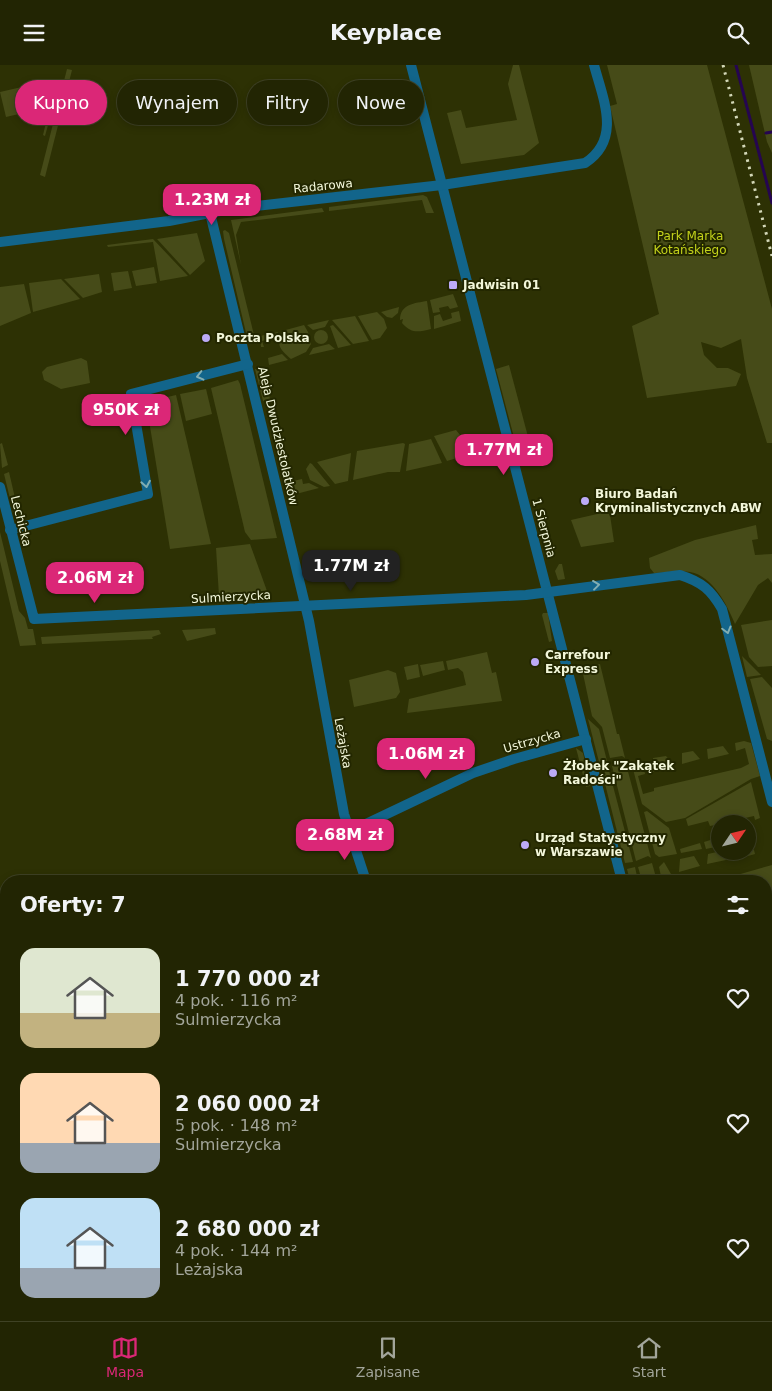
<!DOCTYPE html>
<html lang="pl">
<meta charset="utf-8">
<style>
body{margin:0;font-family:"DejaVu Sans",sans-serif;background:#2a2d0d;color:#f1f3f6;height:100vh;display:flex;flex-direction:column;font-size:19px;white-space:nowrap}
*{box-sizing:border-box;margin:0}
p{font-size:16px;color:#a2a59a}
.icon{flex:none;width:28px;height:28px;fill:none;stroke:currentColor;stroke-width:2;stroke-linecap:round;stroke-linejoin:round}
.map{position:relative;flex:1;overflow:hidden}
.sheet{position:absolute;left:0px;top:810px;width:772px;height:446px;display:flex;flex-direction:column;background:#222503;border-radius:20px 20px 0 0;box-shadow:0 2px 8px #0003,0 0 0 1px #3f4225}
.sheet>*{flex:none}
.banner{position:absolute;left:15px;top:15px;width:500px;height:45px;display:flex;gap:10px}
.needle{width:32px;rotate:55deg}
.tools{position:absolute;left:711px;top:750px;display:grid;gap:10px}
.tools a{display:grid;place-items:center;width:45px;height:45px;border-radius:50%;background:#222503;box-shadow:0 2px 8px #0003,0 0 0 1px #3f4225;font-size:25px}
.price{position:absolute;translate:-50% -42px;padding:0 11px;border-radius:10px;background:#db2777;color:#fff;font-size:16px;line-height:32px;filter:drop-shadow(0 1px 2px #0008)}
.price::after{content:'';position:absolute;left:50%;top:30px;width:15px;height:11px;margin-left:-8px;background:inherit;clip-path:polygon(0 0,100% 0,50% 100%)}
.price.on{background:#222;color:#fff}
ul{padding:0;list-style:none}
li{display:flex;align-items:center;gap:15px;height:125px;padding:0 20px}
li span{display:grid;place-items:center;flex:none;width:140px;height:100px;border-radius:15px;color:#555}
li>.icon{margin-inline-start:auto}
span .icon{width:60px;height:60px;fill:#fffc;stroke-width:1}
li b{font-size:21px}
h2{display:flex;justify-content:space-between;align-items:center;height:60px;padding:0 20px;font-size:21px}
.tag{padding:0 18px;border-radius:22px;background:#222503;box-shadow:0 2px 8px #0003,0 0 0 1px #3f4225;font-size:18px;line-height:45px}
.tag.on{background:#db2777;color:#fff}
header{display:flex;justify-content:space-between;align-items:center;height:65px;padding:0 20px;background:#222503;font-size:22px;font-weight:700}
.menu{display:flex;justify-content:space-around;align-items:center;height:70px;border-top:1px solid #3f4225;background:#222503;font-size:14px;color:#a2a59a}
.menu a{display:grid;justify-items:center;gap:2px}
.menu .on{color:#db2777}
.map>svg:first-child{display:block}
.green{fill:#464b18}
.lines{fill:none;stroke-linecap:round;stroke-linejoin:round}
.stream{stroke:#250550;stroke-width:3}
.minor{stroke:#12658b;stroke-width:10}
.rail{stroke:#d3d7b8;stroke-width:3;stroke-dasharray:2.5 5;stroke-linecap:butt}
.oneway{stroke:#82aeb2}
.poi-dot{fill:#bcaaf6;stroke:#232700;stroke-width:2}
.labels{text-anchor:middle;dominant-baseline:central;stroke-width:4;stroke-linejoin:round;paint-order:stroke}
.street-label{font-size:12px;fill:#f3f7da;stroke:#232700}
.park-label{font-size:12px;fill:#c3d21b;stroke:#232700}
.poi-label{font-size:12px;font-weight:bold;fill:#f3f7da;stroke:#232700;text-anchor:start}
</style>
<header><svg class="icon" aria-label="menu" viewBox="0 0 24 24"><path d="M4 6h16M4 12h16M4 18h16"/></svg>Keyplace<svg class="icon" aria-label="search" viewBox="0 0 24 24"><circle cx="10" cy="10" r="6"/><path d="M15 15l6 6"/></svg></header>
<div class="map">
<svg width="772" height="1256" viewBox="0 0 772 1256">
<rect width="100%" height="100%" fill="#2d3104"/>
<g class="green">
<path d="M513,0H519L539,78L524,90L461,99L447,48L461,45L466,63L517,55L508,19Z"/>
<path d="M607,0H707L772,244V378H767L747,313L741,274L721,283L701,277L704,290L717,303H728L741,309L736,321L647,333L632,261L659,249L610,41L617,39Z"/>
<path d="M749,0H772V88L767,77Z"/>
<path d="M67,4L72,5L45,112L40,110Z"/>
<path d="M56,16L60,17L45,71L43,70Z"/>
<path d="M39,18L45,43L6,52L0,27Z"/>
<path d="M423,130L427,132L434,148H426L422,135L329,146V142Z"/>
<path d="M322,143L324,147L241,157L236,170L241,200L231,155Z"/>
<path d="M225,165L229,168L254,270L247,272L224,174L223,166Z"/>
<path d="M197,168L205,196L190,210L157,174Z"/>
<path d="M153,174L188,211L160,216L153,177L108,182L107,180Z"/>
<path d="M154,202L157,218L136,221L132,206Z"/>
<path d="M128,206L132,223L114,226L111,208Z"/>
<path d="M99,209L102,227L83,233L64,214Z"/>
<path d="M61,214L80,234L33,247L29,218Z"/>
<path d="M24,219L31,248L0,261V222Z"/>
<path d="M453,229L458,242L450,244L448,241L439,243L440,247L433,248L430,235Z"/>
<path d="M427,236L431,264C418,267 412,269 402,258L403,254L400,255C400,239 415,238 427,236Z"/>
<path d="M399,242L398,248L392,253L387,252L381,247Z"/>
<path d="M459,246L461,256L434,264V251L440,249L443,256L452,253L451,248Z"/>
<path d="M377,247L384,254L387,263L380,273L372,275L358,251Z"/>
<path d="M355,251L369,276L353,279L332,255Z"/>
<path d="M329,255L325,262L313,265L307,260Z"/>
<path d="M304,260L308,267L311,279L306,287L291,294C280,284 276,281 282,266Z"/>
<path d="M333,260L351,280L338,283L330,261Z"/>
<circle cx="321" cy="272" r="7"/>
<path d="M278,267L276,272L262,276L264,282H261L260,271Z"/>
<path d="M329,279L335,284L309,290L313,283Z"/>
<path d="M282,289L288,295L269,300L268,293Z"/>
<path d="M81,293L87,296L90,318L61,324L44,315L42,307L47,302Z"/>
<path d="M509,300L531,383L520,384L516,380L496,304Z"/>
<path d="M262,303L270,334L263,336L255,304Z"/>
<path d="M238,315L240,319L277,473L251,475L245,467L211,323Z"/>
<path d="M206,324L212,349L186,356L180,329Z"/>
<path d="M176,330L211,479L170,484L146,337Z"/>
<path d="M456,365L465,376L460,392L447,396L434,371Z"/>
<path d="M431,374L442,398L406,406L409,379Z"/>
<path d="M2,378L8,400L2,403L0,379Z"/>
<path d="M403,378L405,379L400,407H388L353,415L357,386Z"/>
<path d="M351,388L348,416L335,419L317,397Z"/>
<path d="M310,398L312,399L330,421L324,422L310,415L306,404Z"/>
<path d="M9,407L21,459L16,458L4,409Z"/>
<path d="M302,414L303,419L309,418L319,423L296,429L293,416Z"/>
<path d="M606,447L610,450L614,477L581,482L571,455Z"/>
<path d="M756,460L758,474L752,475L755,490L772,489V518L768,513L758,520L735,559C727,540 713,511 690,507C679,505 666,508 654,508L650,503L649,493L695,475Z"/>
<path d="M0,467L19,546L25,553L28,564H33L36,580L20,581L0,496Z"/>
<path d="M250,479L267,526L219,531L216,483Z"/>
<path d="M559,499H562L565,514L558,515L555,506Z"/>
<path d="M543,548H548L552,576L549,577L542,550Z"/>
<path d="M772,555V601L758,602L749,592L741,560Z"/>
<path d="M215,563L216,569L187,576L182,565Z"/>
<path d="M159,565L161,569L152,572L153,574L42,579L41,572Z"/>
<path d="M487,587L492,608L496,607L502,636L407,648L409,634L466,620L463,607L458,603L448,605L446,596Z"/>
<path d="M742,591L761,610L747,612Z"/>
<path d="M443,596L445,605L423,611L420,600Z"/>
<path d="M418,599L420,612L407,615L404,602Z"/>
<path d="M600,599L617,669H619L625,693L622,691L610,693L602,662L592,651L582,604Z"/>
<path d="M388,605L396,608L400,627L396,633L354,642L349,615Z"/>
<path d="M762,612L772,623V676L767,674L750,614Z"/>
<path d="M588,654L599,664L607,696L599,697Z"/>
<path d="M744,676L751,678L760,711L751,714L685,753L666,757L642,739L633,704L636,697L644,704L645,709L638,711L643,729L654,726V723L741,703L749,699L745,683L736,686L735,678Z"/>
<path d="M723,681L729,689L708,694L707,684Z"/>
<path d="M576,683L583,688L590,721L586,722Z"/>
<path d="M693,686L700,694L682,699V688Z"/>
<path d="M666,691L674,701L653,707V693Z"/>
<path d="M626,699L651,793L648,791L636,796L612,701Z"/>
<path d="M608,702L633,797L625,798L601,703Z"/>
<path d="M751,717L760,753L755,755L754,751L745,753L747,759H720V764L716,765L715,760L710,761L708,756L688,761L686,754Z"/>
<path d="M647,746L669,763L677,789L659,792L655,789L644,747Z"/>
<path d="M720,772V781L706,784L704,777Z"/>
<path d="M700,778L702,784L681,788L680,784Z"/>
<path d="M748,781L754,785L755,789L734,795L733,786H748Z"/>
<path d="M721,786L726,795L707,799L708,789Z"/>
<path d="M694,791L700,801L679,807L680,794Z"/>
<path d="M664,797L671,809L664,811L665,816H662L659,802Z"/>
<path d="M652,798L657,816H642L638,802Z"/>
<path d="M772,800V834L766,836V816H716Z"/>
<path d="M635,802L638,816H630L627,804Z"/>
<path d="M772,953V1195L766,1172V954Z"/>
<path d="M489,1250H619L613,1256H492Z"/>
</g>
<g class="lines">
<g class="stream">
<path d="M736,0L772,138"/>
<path d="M766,68L772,67"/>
</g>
<g class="minor">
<path d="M411,0L622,816"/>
<path d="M210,148L309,556L344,749L366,816"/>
<path d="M0,177L169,156L230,144L442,120L585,98C622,74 603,34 594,0"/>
<path d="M0,422L34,554L526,530L680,510C702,517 711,525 722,544L772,737"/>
<path d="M10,465L148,429L131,329L248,299"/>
<path d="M349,767L473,708L514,694L586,674"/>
<path d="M766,850L772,849"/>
<path d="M735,1250L736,1256"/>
</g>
<path class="rail" d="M723,0L772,191"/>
</g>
<defs><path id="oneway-chevron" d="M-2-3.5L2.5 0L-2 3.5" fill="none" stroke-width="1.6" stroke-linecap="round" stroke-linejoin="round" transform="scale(1.25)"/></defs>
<g class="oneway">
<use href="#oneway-chevron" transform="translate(200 311) rotate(166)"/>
<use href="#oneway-chevron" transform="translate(146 419) rotate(80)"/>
<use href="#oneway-chevron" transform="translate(596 520) rotate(-7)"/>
<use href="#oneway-chevron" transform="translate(727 565) rotate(75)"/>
</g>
<g class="poi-dot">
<rect x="448" y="215" width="10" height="10" rx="2.5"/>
<circle cx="206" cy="273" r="5"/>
<circle cx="585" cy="436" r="5"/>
<circle cx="535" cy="597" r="5"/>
<circle cx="553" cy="708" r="5"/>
<circle cx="525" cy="780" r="5"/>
</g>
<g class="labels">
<g class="street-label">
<text transform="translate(323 121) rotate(-6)">Radarowa</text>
<text transform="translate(278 371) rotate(77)">Aleja Dwudziestolatków</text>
<text transform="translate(21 456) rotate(76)">Lechicka</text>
<text transform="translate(544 463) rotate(75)">1 Sierpnia</text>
<text transform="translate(231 532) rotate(-3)">Sulmierzycka</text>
<text transform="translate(532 676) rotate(-16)">Ustrzycka</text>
<text transform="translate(343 678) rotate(80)">Leżajska</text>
</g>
<g class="park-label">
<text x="690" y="171">Park Marka<tspan x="690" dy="14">Kotańskiego</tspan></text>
</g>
<g class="poi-label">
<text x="463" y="220">Jadwisin 01</text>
<text x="216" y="273">Poczta Polska</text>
<text x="595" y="429">Biuro Badań<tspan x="595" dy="14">Kryminalistycznych ABW</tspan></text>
<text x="545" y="590">Carrefour<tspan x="545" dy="14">Express</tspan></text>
<text x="563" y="701">Żłobek "Zakątek<tspan x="563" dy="14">Radości"</tspan></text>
<text x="535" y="773">Urząd Statystyczny<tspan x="535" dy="14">w Warszawie</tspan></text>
</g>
</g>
</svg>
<div class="tools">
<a><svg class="needle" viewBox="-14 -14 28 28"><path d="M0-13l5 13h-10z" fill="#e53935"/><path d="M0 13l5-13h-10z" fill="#a2a59a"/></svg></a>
</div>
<b class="price" style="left:212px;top:161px">1.23M zł</b>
<b class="price" style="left:126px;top:371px">950K zł</b>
<b class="price" style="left:504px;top:411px">1.77M zł</b>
<b class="price on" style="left:351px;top:527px">1.77M zł</b>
<b class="price" style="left:95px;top:539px">2.06M zł</b>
<b class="price" style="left:426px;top:715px">1.06M zł</b>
<b class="price" style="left:345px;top:796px">2.68M zł</b>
<div class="banner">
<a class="tag on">Kupno</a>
<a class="tag">Wynajem</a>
<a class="tag">Filtry</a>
<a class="tag">Nowe</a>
</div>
<section class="sheet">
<h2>Oferty: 7<svg class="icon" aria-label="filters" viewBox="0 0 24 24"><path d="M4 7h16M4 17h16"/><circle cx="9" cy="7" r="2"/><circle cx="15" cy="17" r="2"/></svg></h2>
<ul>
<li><span style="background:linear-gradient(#dfe7d0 65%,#c2b280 0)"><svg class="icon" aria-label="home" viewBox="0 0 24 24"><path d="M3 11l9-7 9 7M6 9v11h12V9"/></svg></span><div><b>1 770 000 zł</b><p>4 pok. · 116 m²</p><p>Sulmierzycka</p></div><svg class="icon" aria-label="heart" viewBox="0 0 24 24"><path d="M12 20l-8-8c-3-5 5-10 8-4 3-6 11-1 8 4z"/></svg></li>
<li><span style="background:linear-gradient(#ffd9b3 70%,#9aa5b1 0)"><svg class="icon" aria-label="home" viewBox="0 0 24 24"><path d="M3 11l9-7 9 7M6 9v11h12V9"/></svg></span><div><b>2 060 000 zł</b><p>5 pok. · 148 m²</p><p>Sulmierzycka</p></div><svg class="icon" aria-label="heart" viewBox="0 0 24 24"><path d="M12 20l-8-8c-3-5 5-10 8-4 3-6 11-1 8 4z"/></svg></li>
<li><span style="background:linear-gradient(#bfe0f5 70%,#9aa5b1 0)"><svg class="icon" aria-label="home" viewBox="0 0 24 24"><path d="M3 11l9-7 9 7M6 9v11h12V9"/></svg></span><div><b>2 680 000 zł</b><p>4 pok. · 144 m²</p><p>Leżajska</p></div><svg class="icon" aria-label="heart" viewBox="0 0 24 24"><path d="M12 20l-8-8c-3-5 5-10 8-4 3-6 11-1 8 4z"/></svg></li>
</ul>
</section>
</div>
<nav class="menu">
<a class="on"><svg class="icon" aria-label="map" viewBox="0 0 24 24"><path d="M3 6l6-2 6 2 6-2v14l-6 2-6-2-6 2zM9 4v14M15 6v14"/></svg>Mapa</a>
<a><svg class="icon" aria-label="saved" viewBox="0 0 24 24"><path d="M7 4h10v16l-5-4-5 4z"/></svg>Zapisane</a>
<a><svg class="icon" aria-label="home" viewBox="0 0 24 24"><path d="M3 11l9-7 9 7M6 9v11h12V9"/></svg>Start</a>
</nav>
